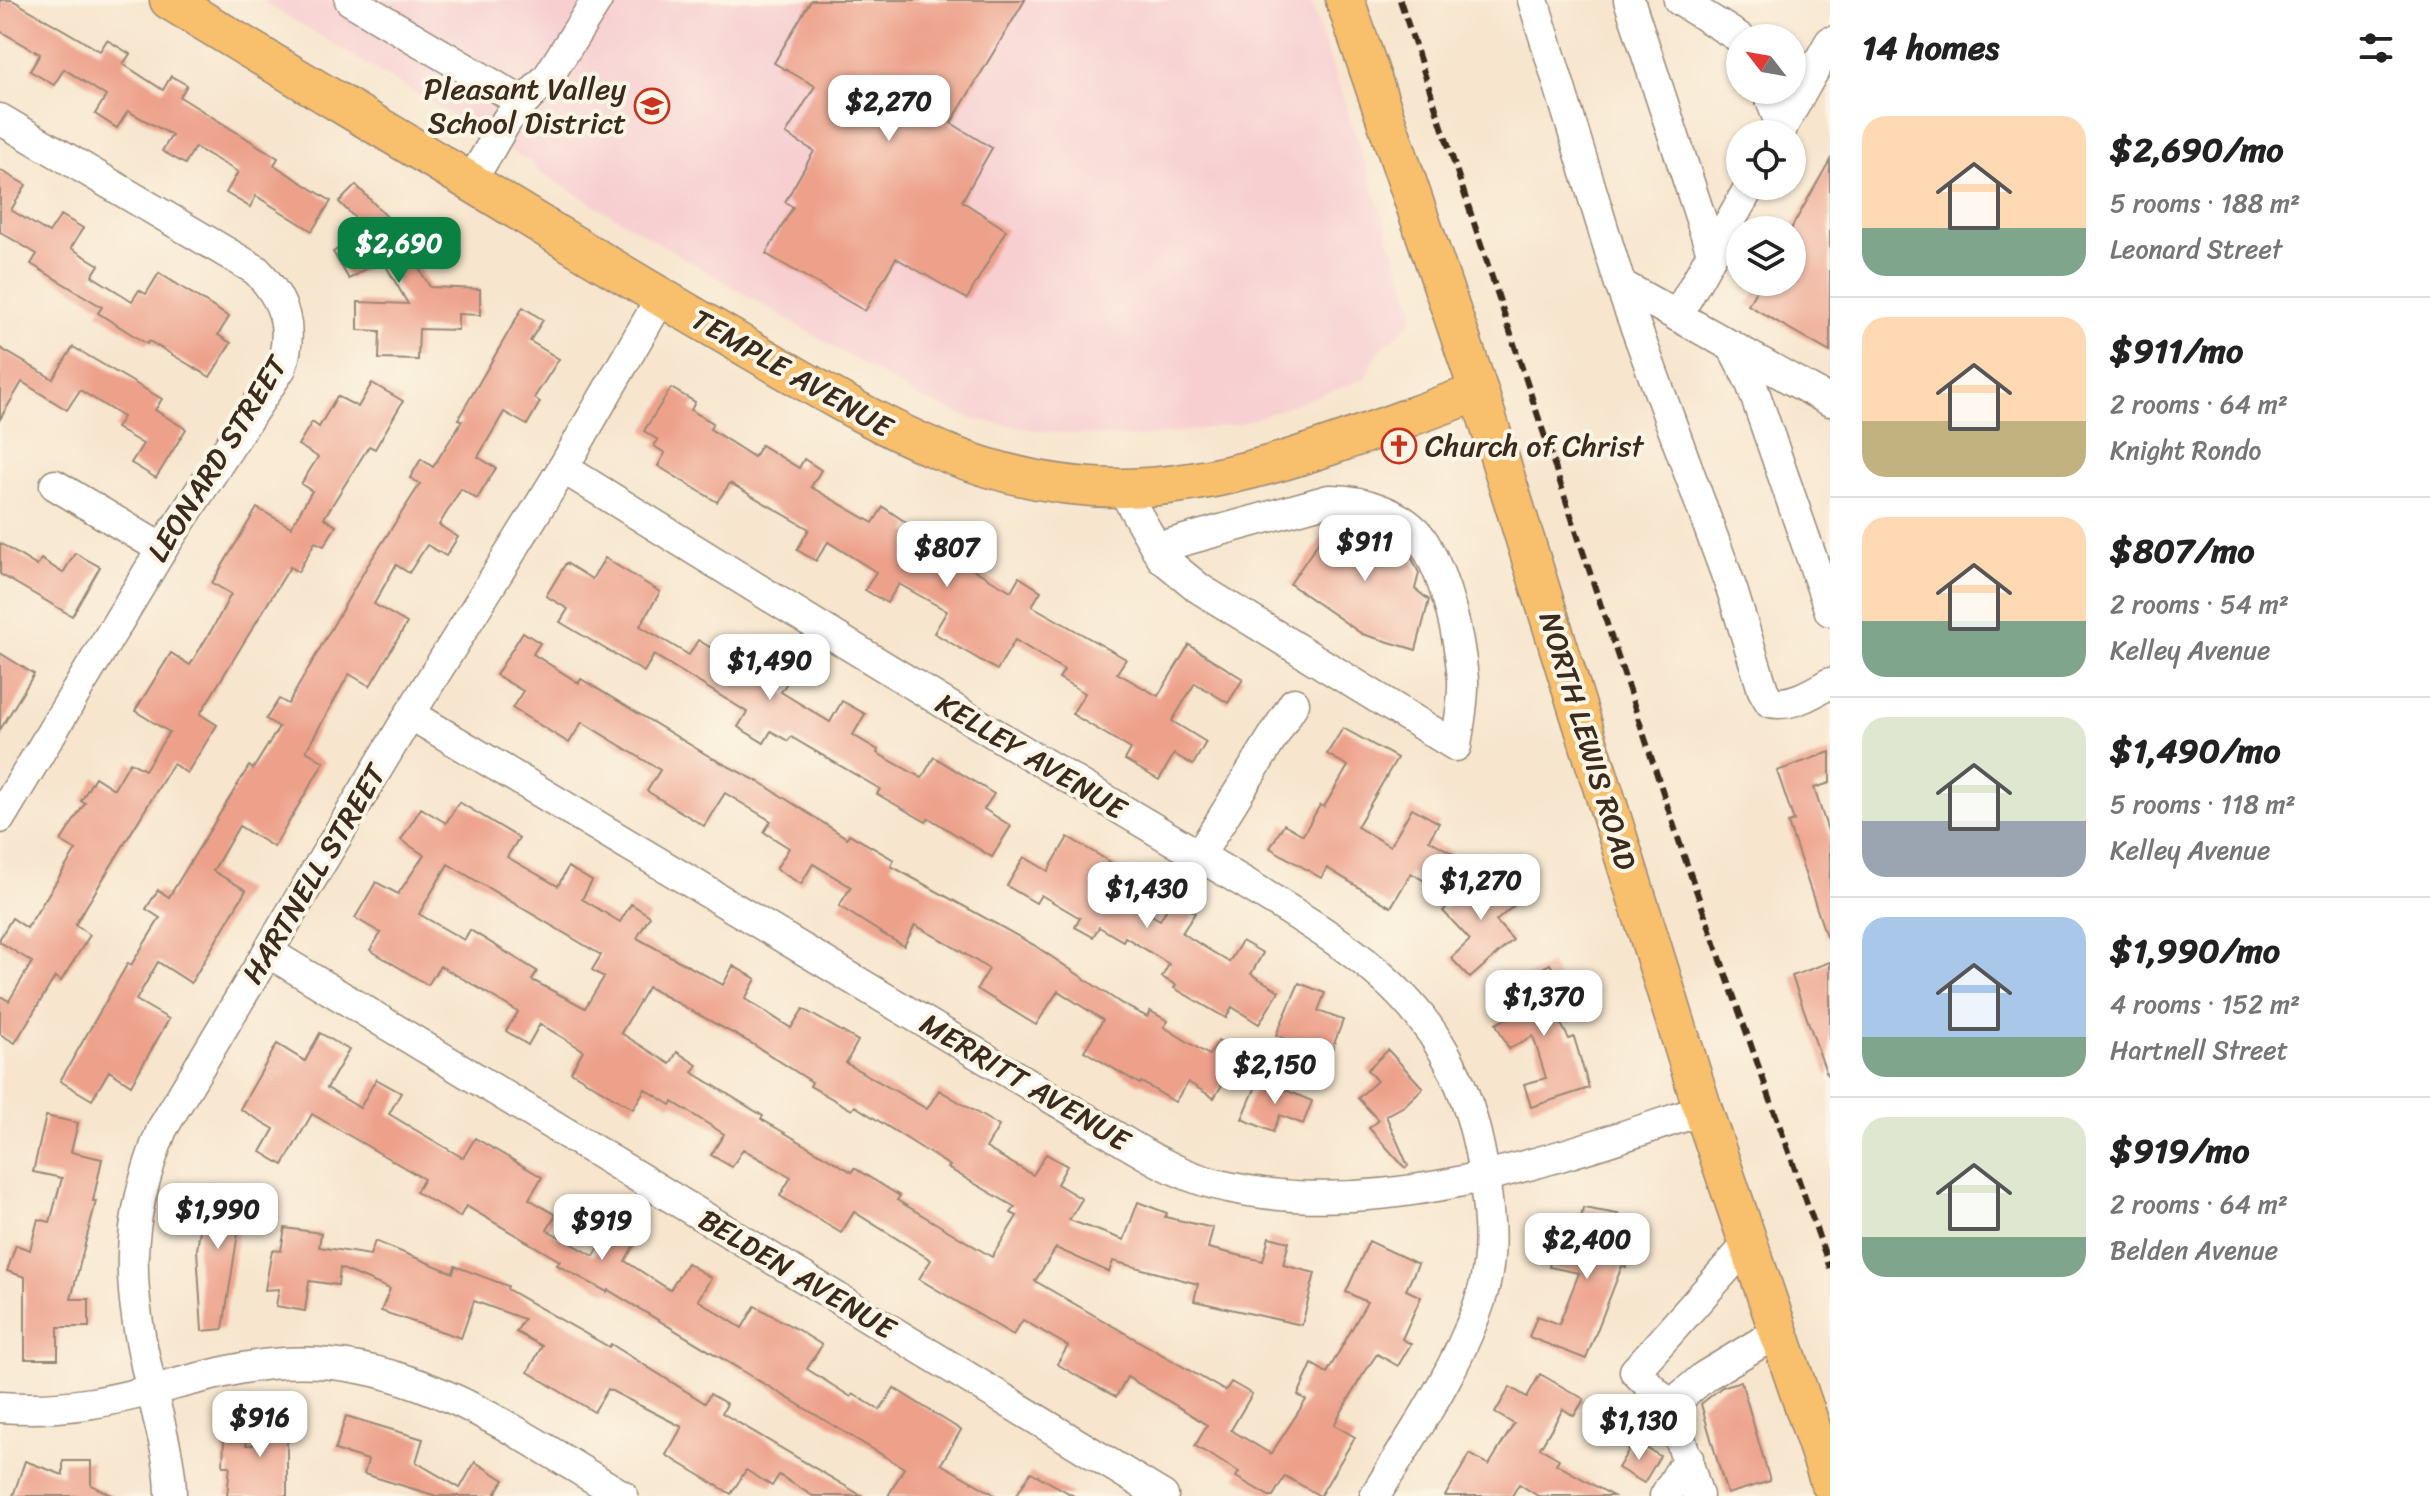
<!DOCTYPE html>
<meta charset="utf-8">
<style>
body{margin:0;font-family:Sriracha,sans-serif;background:#f6f6f6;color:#222;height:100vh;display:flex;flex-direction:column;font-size:30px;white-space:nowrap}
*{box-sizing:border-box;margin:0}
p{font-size:26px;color:#767676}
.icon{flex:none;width:44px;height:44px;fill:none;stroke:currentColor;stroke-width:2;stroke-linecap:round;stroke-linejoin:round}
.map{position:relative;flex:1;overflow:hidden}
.details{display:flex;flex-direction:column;background:#fff;width:600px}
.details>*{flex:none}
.needle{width:52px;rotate:301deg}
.buttons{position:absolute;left:1726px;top:24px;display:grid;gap:16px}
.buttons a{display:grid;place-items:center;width:80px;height:80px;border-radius:50%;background:#fff;box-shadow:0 2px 6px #0004;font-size:40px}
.price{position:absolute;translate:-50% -68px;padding:0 18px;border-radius:16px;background:#fff;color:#222;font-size:26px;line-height:52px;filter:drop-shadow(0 2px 4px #0008)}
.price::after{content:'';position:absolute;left:50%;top:48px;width:24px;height:18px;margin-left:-12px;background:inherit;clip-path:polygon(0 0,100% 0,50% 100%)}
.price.on{background:#0b8043;color:#fff}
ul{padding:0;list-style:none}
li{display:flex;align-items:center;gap:24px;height:200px;padding:0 32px}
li+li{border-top:2px solid #e0e0e0}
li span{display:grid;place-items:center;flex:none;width:224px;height:160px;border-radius:24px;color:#555}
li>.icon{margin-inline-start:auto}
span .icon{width:96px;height:96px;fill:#fffc;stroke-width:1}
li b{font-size:34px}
h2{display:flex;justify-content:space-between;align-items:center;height:96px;padding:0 32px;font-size:34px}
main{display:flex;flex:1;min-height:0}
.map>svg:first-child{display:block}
.built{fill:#f7cfd1}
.building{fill:#eda18b;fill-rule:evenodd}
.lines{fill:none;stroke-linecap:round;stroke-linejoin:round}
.minor-casing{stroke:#998876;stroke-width:33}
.major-casing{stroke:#998876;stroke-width:41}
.minor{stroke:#fff;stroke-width:30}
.major{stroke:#f8bf6c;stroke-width:38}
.rail{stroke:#3b2a1e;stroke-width:6;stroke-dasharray:12 6;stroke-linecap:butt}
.labels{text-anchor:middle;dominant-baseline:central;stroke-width:8;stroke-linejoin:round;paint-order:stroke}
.poi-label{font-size:30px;fill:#3b2a1e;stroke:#fcf5e5;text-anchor:end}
.street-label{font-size:30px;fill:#3b2a1e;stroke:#fcf5e5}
</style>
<main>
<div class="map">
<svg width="1830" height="1496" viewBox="0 0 1830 1496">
<rect width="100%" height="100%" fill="#fcf5e5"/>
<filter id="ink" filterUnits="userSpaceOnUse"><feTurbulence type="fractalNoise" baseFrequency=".0125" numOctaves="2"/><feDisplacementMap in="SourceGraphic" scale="16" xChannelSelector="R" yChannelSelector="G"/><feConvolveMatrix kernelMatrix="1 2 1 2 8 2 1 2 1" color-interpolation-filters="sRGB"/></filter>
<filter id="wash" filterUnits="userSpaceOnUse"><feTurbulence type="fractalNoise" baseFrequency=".006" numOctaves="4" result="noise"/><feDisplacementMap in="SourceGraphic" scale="32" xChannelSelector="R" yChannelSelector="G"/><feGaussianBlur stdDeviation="1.8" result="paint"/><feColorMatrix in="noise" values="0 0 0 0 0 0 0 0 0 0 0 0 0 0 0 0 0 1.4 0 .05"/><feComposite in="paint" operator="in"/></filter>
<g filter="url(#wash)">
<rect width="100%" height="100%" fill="#f7e5cd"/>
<path class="built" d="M260,0H1310L1414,309L1412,322L1378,352L1365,379L1239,424L1134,438L1048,432L973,419L918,397L538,171L530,162Z"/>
<g id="blocks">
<g class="building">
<path d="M0,0H12L100,51L107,40L130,54L123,64L163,90L171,76L187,85L180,97L278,158L274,165L331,201L312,231L256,196L250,207L226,193L238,172L195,147L185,164L162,151L172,135L128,111L117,128L95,114L106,96L64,69L54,85L30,71L40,54L0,31Z"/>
<path d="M811,0H1025L951,123L992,148L962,201L1006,230L967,299L896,258L865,311L766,254L793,207L785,202L814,151L786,134L815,86L774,63Z"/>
<path d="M1830,160V352L1748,305L1761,282H1792V227Z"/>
<path d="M0,170L26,185L11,210L49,233L61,215L83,228L71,248L99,265L92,276L132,301L139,290L146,294L159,273L229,317L218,335L231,343L210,377L149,341L147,344L98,313L102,307L31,264L37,254L0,232Z"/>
<path d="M356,185L391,221L430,287L480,289V315L458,314V330L419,329L418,360L379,359L380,331L358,330V302L408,304L382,259L349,279L333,252L368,231L339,202Z"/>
<path d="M523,307L543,320L530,341L559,359L534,398L540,402L527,425L504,412L478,457L496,468L477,499L461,489L439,525L458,537L446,556L427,545L409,573L396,565L374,604L407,623L370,686L349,674L306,751L324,762L274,847L239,826L213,871L246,890L191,983L158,962L136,1000L169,1019L131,1085L109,1071L92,1100L60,1081L128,963L131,965L160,918L146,909L158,890L169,897L249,766L253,769L279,727L266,719L279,699L288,704L366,568L420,484L410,478L421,459L433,467L462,421L458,419Z"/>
<path d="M73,347L162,399L155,410L186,429L156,478L131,463L143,444L116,428L123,417L80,390L67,410L22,382L0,419V348L53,379Z"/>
<path d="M372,383L403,401L375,449L369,446L324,518L336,526L324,546L315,542L298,572L290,567L200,714L217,725L187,773L173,764L75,925L90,935L61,981L55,977L15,1043L0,1034V996L9,1001L32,962L0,942V938L12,918L27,928L76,850L61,841L85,803L81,801L95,777L114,789L130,762L145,770L169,732L135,711L171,653L190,665L215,624L231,594L212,583L257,508L291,527L312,491L301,484L318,457L298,445L312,422L319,427L337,396L358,407Z"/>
<path d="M671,388L695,402L691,410L713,423L710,429L754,457L761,445L799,468L804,459L821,470L811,487L873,523L883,507L910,525L906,531L1011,591L1019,577L1041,591L1032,606L1126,659L1117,673L1158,696L1189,645L1243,679L1228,703L1195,683L1172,721L1206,742L1193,765L1174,754L1159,780L1125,760L1131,749L1072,714L1085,693L1059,678L1064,670L1015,640L997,670L934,633L947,611L899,584L887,603L865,590L876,572L828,542L816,561L797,550L809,529L730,483L717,502L658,466L665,453L654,446L658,440L644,431Z"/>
<path d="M1335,518L1354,520L1369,531L1375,527L1396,539L1393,549L1410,554L1419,573L1415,589L1429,600L1416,650L1362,634L1290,584Z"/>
<path d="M0,543L37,566L41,559L63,573L75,553L100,567L72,616L0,574Z"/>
<path d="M605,558L660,592L640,626L689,655L698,640L723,655L734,637L794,672L781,692L830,722L842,701L865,714L853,735L878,750L877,753L922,778L934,757L994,794L984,809L1011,826L992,857L929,818L926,822L877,794L880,789L791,737L788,741L771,731L764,743L738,727L747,712L654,655L644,672L560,622L568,609L546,596L566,563L592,579Z"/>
<path d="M523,632L540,643L533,654L579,683L581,679L712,758L761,783L847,838L849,834L894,860L891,866L1034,945L1122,1004L1147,1017L1150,1011L1168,1021L1164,1027L1209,1055L1218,1041L1241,1054L1214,1098L1188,1082L1175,1102L1141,1082L1140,1084L1084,1051L1103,1020L1058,991L1036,1025L977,989L989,969L957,949L915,925L904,946L883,934L839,906L851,887L813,864L801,884L776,869L789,848L764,832L771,821L725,793L704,826L647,791L660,770L582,722L569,743L512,708L523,691L496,675Z"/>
<path d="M0,653L34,674L0,730Z"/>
<path d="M1343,728L1397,758L1357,827L1390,846L1412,808L1439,823L1429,840L1452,853L1433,886L1411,873L1391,907L1327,868L1321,878L1270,848L1284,824L1303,835L1320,805L1324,807L1348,766L1327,754Z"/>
<path d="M1830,752V783L1814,788L1830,837V936H1826L1788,823L1794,821L1777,771Z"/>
<path d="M459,802L519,838L507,857L558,886L568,867L592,881L582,899L620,922L631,904L650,916L637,938L723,985L733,966L756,979L745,999L791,1028L803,1009L858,1041L846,1063L927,1109L939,1090L999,1126L986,1148L1033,1175L1046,1154L1067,1166L1057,1184L1082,1199L1069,1220L1124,1240L1138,1202L1167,1213L1165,1217L1213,1228L1208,1248L1263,1261L1269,1237L1289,1242L1283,1265L1315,1273L1302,1325L1194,1301L1198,1284L1113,1261L1109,1272L1056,1248L1035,1281L1225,1391L1231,1382L1252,1394L1231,1430L1271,1454L1306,1400L1298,1395L1312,1364L1327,1373L1367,1302L1346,1292L1369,1241L1418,1264L1406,1290L1421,1297L1402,1339L1411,1344L1398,1366L1377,1354L1359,1381L1334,1425L1355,1437L1320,1496L1285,1476L1273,1496H1269L1236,1477L1239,1472L1195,1446L1207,1425L1182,1409L1127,1377L1116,1397L1081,1378L1057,1364L1068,1346L1023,1320L1013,1335L919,1279L931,1260L854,1212L841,1233L780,1196L791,1177L743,1149L732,1167L711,1155L724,1134L673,1102L671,1105L645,1089L633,1109L571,1072L583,1050L540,1024L528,1045L506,1031L518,1012L467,981L440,966L428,985L370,950L381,933L355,918L376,882L398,894L424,855L401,840L421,808L446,823ZM448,864L601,955L592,970L604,977L585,1008L532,980L537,971L470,930L464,940L419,914ZM648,987L751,1043L812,1082L810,1086L852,1110L855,1106L950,1166L948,1168L1015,1207L1011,1213L1017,1216L992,1257L897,1200L900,1196L854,1168L852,1172L761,1119L763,1116L692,1072L697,1065L677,1052L670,1064L621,1033Z"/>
<path d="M1068,837L1129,873L1116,894L1160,920L1173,899L1195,913L1182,933L1229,962L1242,941L1263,953L1251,974L1279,991L1259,1024L1232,1007L1226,1018L1174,988L1176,985L1162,977L1169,964L1125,937L1123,941L1099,927L1093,937L1075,927L1080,918L1041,895L1036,903L1007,886L1024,857L1048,871Z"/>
<path d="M1489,869L1518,902L1496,921L1513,940L1470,978L1451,958L1470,940L1443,911Z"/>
<path d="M1830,962V1075H1827L1792,976Z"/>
<path d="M1550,964L1560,981L1543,990L1569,1039L1574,1037L1589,1088L1531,1107L1524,1084L1546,1078L1533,1036L1509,1049L1496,1024L1518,1012L1505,988Z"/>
<path d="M1299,983L1325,993L1318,1011L1343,1020L1330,1055L1276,1035Z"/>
<path d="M320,1033L349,1050L327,1088L360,1108L376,1079L401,1093L389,1114L414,1129L463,1158L475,1138L542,1177L529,1199L556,1215L547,1230L594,1256L614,1221L639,1236L625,1261L670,1290L687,1263L711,1278L698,1300L742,1328L755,1306L798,1330L822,1345L807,1369L851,1397L853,1394L880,1410L894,1388L961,1430L941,1464L997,1496H888L904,1468L608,1290L607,1292L557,1265L560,1261L466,1206L460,1217L416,1192L424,1179L312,1114L283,1165L261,1152L274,1129L240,1109L277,1044L305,1061Z"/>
<path d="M1388,1050L1423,1088L1404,1106L1386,1116L1408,1166L1405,1168L1369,1128L1378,1120L1358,1098L1377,1081L1367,1070Z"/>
<path d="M1259,1079L1312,1101L1303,1124L1280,1115L1273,1132L1242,1119Z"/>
<path d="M46,1116L78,1123L71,1152L102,1159L93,1201H96L71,1299H89V1327H58V1359H25V1277L7,1271L16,1245L30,1250L38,1219L50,1222L62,1178L33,1172Z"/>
<path d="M207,1182L245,1188L223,1329L202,1331L197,1250Z"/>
<path d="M1583,1208L1618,1214L1617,1221L1634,1224L1626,1267L1622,1266L1586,1359L1529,1337L1537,1316L1559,1324L1579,1273L1549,1267L1554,1242L1576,1246Z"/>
<path d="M285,1228L321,1233L319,1247L370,1255L375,1241L453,1273L455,1266L508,1286L507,1289L609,1347L611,1344L705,1403L710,1394L727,1404L722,1413L862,1496H813L779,1475L772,1486L746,1470L731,1494L666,1455L682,1427L608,1389L594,1412L528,1372L542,1346L516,1332L524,1319L474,1301L461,1338L381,1311L390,1289L340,1268L338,1285L309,1281L305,1311L276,1306L279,1289L265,1290L272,1250L281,1251Z"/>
<path d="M1540,1374L1584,1399L1574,1416L1563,1409L1540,1448L1559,1459L1556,1464L1613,1496H1538L1519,1484L1512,1496H1445L1470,1454L1489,1465L1514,1424L1495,1413L1510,1387L1527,1397Z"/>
<path d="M1741,1381L1770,1481L1727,1494L1701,1404L1722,1387Z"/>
<path d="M259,1409H287V1496H227L230,1466H223L224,1441H246V1445H254Z"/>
<path d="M346,1416L423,1439L416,1462L460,1488L475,1462L504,1480L494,1496H437L364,1474L368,1460L335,1450Z"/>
<path d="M1634,1441L1660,1456L1644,1483L1618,1468Z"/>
<path d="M25,1461L63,1475V1461H91V1485L114,1496H13Z"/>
<path d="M1031,1472L1074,1496H1016Z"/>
</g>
</g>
</g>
<g filter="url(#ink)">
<use href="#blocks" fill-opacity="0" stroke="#998876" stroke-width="2"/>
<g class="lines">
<g class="minor-casing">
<g id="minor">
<path d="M350,0L522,102"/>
<path d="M1533,0L1620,284L1732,590L1763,690L1770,702C1790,707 1813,693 1830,683"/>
<path d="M1629,0L1712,253"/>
<path d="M1679,0L1740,38"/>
<path d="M1767,90L1782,128"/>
<path d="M0,119L256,270C285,300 294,328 281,368L162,549L0,818"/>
<path d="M1778,134L1830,42"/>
<path d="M471,181L507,120L548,77L597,0"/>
<path d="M1620,284L1830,401"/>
<path d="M1677,316L1750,186"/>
<path d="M1732,346L1751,383L1830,611"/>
<path d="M563,468C726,569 888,671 1052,768C1117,807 1181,845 1245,883C1374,961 1461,1015 1484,1176C1489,1213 1494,1253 1483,1291C1461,1365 1415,1430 1375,1496"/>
<path d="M55,485L162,549"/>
<path d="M1122,488L1162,558L1200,589L1456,746C1459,724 1464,700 1463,679C1459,635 1447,582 1425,544C1408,514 1360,499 1329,500L1156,548"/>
<path d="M410,714L1085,1118C1126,1142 1168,1172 1215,1184C1377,1225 1550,1160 1703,1110"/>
<path d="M1199,856L1294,703"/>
<path d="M268,952L1163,1496"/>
<path d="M1670,1406L1705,1376L1778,1332"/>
<path d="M0,1407C96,1414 154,1386 243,1368C391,1339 503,1425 623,1496"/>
<path d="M171,1496C171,1459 159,1423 151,1387C127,1286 123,1227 162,1129L410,714L563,468L661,298"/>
<path d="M1665,1496L1688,1458"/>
<path d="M1698,1496L1670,1406L1635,1371L1748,1244"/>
</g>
</g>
<g class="major-casing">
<g id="major">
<path d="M169,0C298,79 428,155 556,234C627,277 698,319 770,361C884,427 984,488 1121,488C1245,487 1364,432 1479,392"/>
<path d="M1345,0L1479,392L1703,1110L1830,1483"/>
</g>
</g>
<use href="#minor" class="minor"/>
<use href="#major" class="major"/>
<path class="rail" d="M1400,0L1684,856L1830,1268"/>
</g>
</g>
<defs>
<g id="school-ring" transform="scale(1.8)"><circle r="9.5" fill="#fcf5e5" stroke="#c8321e" stroke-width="1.5"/><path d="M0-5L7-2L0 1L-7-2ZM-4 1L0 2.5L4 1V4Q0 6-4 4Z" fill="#c8321e"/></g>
<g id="church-ring" transform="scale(1.8)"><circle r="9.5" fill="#fcf5e5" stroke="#c8321e" stroke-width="1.5"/><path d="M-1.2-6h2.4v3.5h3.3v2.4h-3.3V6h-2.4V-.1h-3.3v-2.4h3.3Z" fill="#c8321e"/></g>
</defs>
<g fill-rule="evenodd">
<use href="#school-ring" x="652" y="106"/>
<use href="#church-ring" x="1399" y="446"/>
</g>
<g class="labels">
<g class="poi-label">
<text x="626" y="89">Pleasant Valley<tspan x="626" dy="34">School District</tspan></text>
<text x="1425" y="446" text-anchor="start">Church of Christ</text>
</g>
<g class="street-label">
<text transform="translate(792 373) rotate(30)">TEMPLE AVENUE</text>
<text transform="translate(217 459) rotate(-58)">LEONARD STREET</text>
<text transform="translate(1588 741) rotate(73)">NORTH LEWIS ROAD</text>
<text transform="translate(1031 756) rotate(31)">KELLEY AVENUE</text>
<text transform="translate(314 874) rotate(-59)">HARTNELL STREET</text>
<text transform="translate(1025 1082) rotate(31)">MERRITT AVENUE</text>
<text transform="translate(797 1274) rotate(31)">BELDEN AVENUE</text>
</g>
</g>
</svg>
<div class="buttons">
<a><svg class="needle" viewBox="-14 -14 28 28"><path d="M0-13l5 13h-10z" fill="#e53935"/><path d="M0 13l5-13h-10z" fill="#767676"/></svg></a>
<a><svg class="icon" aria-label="locate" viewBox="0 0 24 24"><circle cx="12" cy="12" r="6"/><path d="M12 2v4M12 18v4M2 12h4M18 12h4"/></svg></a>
<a><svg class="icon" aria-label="layers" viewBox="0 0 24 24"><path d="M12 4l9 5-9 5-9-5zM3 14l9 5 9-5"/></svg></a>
</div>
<b class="price" style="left:889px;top:143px">$2,270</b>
<b class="price on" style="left:399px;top:285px">$2,690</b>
<b class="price" style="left:1365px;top:583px">$911</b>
<b class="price" style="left:947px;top:589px">$807</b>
<b class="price" style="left:770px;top:702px">$1,490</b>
<b class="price" style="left:1481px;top:922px">$1,270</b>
<b class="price" style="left:1147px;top:930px">$1,430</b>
<b class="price" style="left:1544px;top:1038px">$1,370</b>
<b class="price" style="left:1275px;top:1106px">$2,150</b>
<b class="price" style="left:218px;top:1251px">$1,990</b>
<b class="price" style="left:602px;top:1262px">$919</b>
<b class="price" style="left:1587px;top:1281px">$2,400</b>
<b class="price" style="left:260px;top:1459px">$916</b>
<b class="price" style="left:1639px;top:1462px">$1,130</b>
</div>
<section class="details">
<h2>14 homes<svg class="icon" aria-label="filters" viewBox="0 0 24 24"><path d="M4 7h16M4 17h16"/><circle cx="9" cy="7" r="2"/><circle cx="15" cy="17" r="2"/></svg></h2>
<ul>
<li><span style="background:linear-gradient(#ffd9b3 70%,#7fa58c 0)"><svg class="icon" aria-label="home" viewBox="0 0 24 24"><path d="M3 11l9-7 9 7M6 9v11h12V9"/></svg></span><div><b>$2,690/mo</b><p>5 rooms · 188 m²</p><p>Leonard Street</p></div></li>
<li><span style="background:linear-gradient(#ffd9b3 65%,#c2b280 0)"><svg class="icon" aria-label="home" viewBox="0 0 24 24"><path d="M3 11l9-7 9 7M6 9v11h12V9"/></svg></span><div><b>$911/mo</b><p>2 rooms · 64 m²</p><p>Knight Rondo</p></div></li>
<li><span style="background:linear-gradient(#ffd9b3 65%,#7fa58c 0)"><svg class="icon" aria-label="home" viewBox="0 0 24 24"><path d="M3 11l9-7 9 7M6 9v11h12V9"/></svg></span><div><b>$807/mo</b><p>2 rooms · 54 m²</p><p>Kelley Avenue</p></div></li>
<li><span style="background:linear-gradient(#dfe7d0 65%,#9aa5b1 0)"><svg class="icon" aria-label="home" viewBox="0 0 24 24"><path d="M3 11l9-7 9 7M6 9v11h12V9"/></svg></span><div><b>$1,490/mo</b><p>5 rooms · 118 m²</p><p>Kelley Avenue</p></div></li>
<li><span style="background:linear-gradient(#a9c7e8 75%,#7fa58c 0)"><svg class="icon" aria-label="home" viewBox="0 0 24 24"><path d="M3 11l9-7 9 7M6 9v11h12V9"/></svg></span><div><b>$1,990/mo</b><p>4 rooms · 152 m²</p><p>Hartnell Street</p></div></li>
<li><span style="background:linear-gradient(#dfe7d0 75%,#7fa58c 0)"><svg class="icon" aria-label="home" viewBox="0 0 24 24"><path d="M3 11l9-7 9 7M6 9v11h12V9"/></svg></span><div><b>$919/mo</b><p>2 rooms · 64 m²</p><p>Belden Avenue</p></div></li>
</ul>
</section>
</main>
